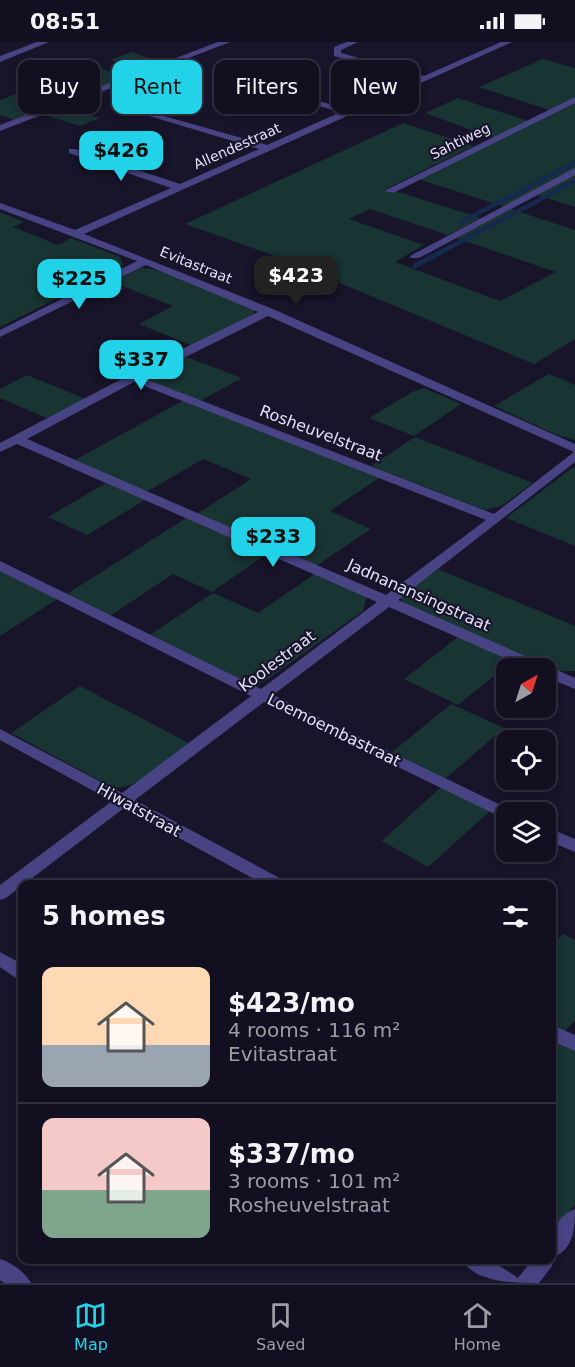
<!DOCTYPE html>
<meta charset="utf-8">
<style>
body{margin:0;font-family:"DejaVu Sans",sans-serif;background:#1f1d2d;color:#f1f3f6;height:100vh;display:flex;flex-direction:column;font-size:22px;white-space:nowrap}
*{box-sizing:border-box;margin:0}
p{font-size:20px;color:#9c9ca5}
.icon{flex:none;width:33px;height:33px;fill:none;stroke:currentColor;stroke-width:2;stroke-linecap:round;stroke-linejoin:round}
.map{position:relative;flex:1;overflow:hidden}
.drawer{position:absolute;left:18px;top:838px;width:538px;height:384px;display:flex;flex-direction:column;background:#120f20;border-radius:12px;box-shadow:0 3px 9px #0003,0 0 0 2px #312f3e}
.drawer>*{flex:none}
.hud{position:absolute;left:18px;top:18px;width:540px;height:54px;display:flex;gap:12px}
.needle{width:39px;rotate:39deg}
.controls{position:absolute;left:496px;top:616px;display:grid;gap:12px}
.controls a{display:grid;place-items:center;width:60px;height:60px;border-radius:12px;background:#120f20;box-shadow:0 3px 9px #0003,0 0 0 2px #312f3e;font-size:30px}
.price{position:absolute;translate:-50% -51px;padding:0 14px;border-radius:12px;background:#21d2e8;color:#111;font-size:20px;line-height:39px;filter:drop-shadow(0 2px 3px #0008)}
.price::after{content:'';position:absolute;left:50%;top:36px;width:18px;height:14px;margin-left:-9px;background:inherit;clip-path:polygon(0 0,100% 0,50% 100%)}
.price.on{background:#222;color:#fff}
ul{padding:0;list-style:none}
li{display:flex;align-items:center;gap:18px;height:150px;padding:0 24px}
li+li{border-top:2px solid #312f3e}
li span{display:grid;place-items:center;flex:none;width:168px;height:120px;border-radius:12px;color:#555}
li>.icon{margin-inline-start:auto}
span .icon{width:72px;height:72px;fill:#fffc;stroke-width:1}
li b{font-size:26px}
h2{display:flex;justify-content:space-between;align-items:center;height:72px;padding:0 24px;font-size:26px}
.pill{padding:0 21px;border-radius:12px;background:#120f20;box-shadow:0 3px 9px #0003,0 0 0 2px #312f3e;font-size:21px;line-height:54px}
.pill.on{background:#21d2e8;color:#111}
.status{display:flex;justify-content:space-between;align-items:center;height:42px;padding:0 30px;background:#120f20;direction:ltr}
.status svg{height:16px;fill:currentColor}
.menu{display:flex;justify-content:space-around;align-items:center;height:84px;border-top:2px solid #312f3e;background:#120f20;font-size:16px;color:#9c9ca5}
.menu a{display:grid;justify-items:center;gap:3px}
.menu .on{color:#21d2e8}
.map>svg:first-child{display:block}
.green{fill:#183433}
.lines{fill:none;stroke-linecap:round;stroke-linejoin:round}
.stream-far1{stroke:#152a4d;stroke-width:4.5}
.stream{stroke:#152a4d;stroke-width:5}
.minor{fill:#484484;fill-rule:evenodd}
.labels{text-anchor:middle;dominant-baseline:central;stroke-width:4.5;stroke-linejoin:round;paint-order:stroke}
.far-street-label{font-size:14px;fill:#e4e1fc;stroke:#18142a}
.street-label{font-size:16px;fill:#e4e1fc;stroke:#18142a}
</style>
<div class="status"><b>08:51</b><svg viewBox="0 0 49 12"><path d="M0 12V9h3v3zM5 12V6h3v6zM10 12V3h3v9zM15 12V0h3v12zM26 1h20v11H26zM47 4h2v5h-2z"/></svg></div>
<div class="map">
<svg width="575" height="1241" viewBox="0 0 575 1241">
<rect width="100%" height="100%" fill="#18142a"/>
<g class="green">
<path d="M131,10L163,21L146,28L110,18Z"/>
<path d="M543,17L575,26V56L549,68L479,45Z"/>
<path d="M91,24L128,35L15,78L0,73V58Z"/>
<path d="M168,24L204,35L165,50L129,39Z"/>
<path d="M458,56L528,79L493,96L425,71Z"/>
<path d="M575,60V127L505,165L418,137Z"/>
<path d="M61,64L100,76L80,84L41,72Z"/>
<path d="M403,81L473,104L384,148L391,151L395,149L481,176L448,193L370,167L349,177L424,203L395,220L500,259L556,230L456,196L511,167L575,188V297L534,322L275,214L185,182Z"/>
<path d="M575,132V165L537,153Z"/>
<path d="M0,170L24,180L13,185L58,203L71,196L120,215L123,223L0,285Z"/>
<path d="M141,226C168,226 227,256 254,267V272L193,304L139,282L173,264L112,240Z"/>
<path d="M184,314L242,336L200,359L146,337L149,332Z"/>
<path d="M549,332L575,343V398L555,392L494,364Z"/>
<path d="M27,333L86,357L49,377L0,356V347Z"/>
<path d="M424,346L461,362L414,394L369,376L412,350Z"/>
<path d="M184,358L379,436L330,469L371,487L316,524L197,472L251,437L203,417L146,450L75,418Z"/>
<path d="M415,395L533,441L501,464L485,468L371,424Z"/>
<path d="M575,425V504L506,476L572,426Z"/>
<path d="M106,441L145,458L87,493L48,475Z"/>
<path d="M186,476L268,511L212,550L173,532L110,574L67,552Z"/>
<path d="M438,527L575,584V629H556L403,562L400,554Z"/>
<path d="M0,528L59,556L0,594Z"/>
<path d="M316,531L367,554L363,569L268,637L260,641L245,639L150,593L213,551L258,571Z"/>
<path d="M458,595L512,619L458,663L404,637Z"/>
<path d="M80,644L189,701C168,717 142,746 114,746L11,691Z"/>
<path d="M451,662L504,686L445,737L391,711Z"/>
<path d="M441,745L490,769L428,825L382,799Z"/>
<path d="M563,892L575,898V978L565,989L552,982V903Z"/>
<path d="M552,994L575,1007V1163L552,1190Z"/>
</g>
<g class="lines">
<g class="stream-far1">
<path d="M461,180L575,121"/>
<path d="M441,210L575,139"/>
</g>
<path class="stream" d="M415,224L443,209"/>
<g class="minor">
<path d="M37,0H49L0,20V14Z"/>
<path d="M218,0H230L0,89V83Z"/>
<path d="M347,0H358L341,8V11L424,34L501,0H512L84,192L273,267L575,402V420L398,558L575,636V647L546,635V627H529L389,565L273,653L513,769L514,771H507V778L264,660L135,758L285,839L288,843H265L124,766L6,856L0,858V843L112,759L0,698V687L122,751L251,654L0,529V519L261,647L377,560L17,402L0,410V401L129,333L258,270L146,223L0,295V288L137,219L0,167V161L75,188L171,146L69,111V107H75L180,142L259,107L146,73V69L267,103L341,70L233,41V37L349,67L416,37L334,14V5ZM268,274L574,410L494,472L143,336ZM134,340L486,478L386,553L27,397Z"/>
<path d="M575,55V61L393,151L384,149Z"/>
<path d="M575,126V133L419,216H411L410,214Z"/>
<path d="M546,785L575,797V810L546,798Z"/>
<path d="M0,910L22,922V937L16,936L0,925Z"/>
<path d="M552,983L575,993V1009L552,999Z"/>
<path d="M575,1167C575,1185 574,1208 553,1215L552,1224L539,1241C514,1241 476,1241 462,1218H491L518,1236L532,1218H552C552,1198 552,1175 575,1167Z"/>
<path d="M0,1217C12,1221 25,1230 31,1241H4L0,1238Z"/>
</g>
</g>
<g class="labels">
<g class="far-street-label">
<text transform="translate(460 99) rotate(-26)">Sahtiweg</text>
<text transform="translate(237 104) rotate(-24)">Allendestraat</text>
<text transform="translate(196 223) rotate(22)">Evitastraat</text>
</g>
<g class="street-label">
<text transform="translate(321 391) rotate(21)">Rosheuvelstraat</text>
<text transform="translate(419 553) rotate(24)">Jadnanansingstraat</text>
<text transform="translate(277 619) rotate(-37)">Koolestraat</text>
<text transform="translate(334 688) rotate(26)">Loemoembastraat</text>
<text transform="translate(139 768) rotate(29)">Hiwatstraat</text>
</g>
</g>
</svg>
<div class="controls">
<a><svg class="needle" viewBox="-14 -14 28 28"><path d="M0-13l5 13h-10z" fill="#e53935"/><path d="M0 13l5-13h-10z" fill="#9c9ca5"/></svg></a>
<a><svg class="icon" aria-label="locate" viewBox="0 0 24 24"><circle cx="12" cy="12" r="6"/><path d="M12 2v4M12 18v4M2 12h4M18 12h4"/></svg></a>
<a><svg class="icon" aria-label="layers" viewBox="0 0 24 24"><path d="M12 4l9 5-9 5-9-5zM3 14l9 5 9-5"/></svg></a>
</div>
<b class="price" style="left:121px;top:140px">$426</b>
<b class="price on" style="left:296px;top:265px">$423</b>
<b class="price" style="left:79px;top:268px">$225</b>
<b class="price" style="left:141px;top:349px">$337</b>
<b class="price" style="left:273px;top:526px">$233</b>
<div class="hud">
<a class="pill">Buy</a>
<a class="pill on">Rent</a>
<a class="pill">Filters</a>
<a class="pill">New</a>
</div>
<section class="drawer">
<h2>5 homes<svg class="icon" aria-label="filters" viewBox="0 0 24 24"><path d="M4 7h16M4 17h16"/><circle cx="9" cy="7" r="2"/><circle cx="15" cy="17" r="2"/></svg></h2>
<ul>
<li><span style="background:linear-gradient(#ffd9b3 65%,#9aa5b1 0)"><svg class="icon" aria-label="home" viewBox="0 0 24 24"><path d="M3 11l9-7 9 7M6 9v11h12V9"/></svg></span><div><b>$423/mo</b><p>4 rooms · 116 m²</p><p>Evitastraat</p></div></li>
<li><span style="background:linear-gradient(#f6c9c9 60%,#7fa58c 0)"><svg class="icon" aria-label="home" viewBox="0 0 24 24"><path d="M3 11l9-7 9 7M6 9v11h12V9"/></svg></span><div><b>$337/mo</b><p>3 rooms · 101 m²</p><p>Rosheuvelstraat</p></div></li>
</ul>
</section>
</div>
<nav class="menu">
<a class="on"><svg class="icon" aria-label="map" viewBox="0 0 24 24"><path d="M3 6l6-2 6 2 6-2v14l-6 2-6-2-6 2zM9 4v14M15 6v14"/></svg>Map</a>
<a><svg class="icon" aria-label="saved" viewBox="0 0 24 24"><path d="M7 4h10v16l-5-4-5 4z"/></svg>Saved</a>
<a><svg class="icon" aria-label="home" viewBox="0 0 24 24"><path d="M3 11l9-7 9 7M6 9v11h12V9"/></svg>Home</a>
</nav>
